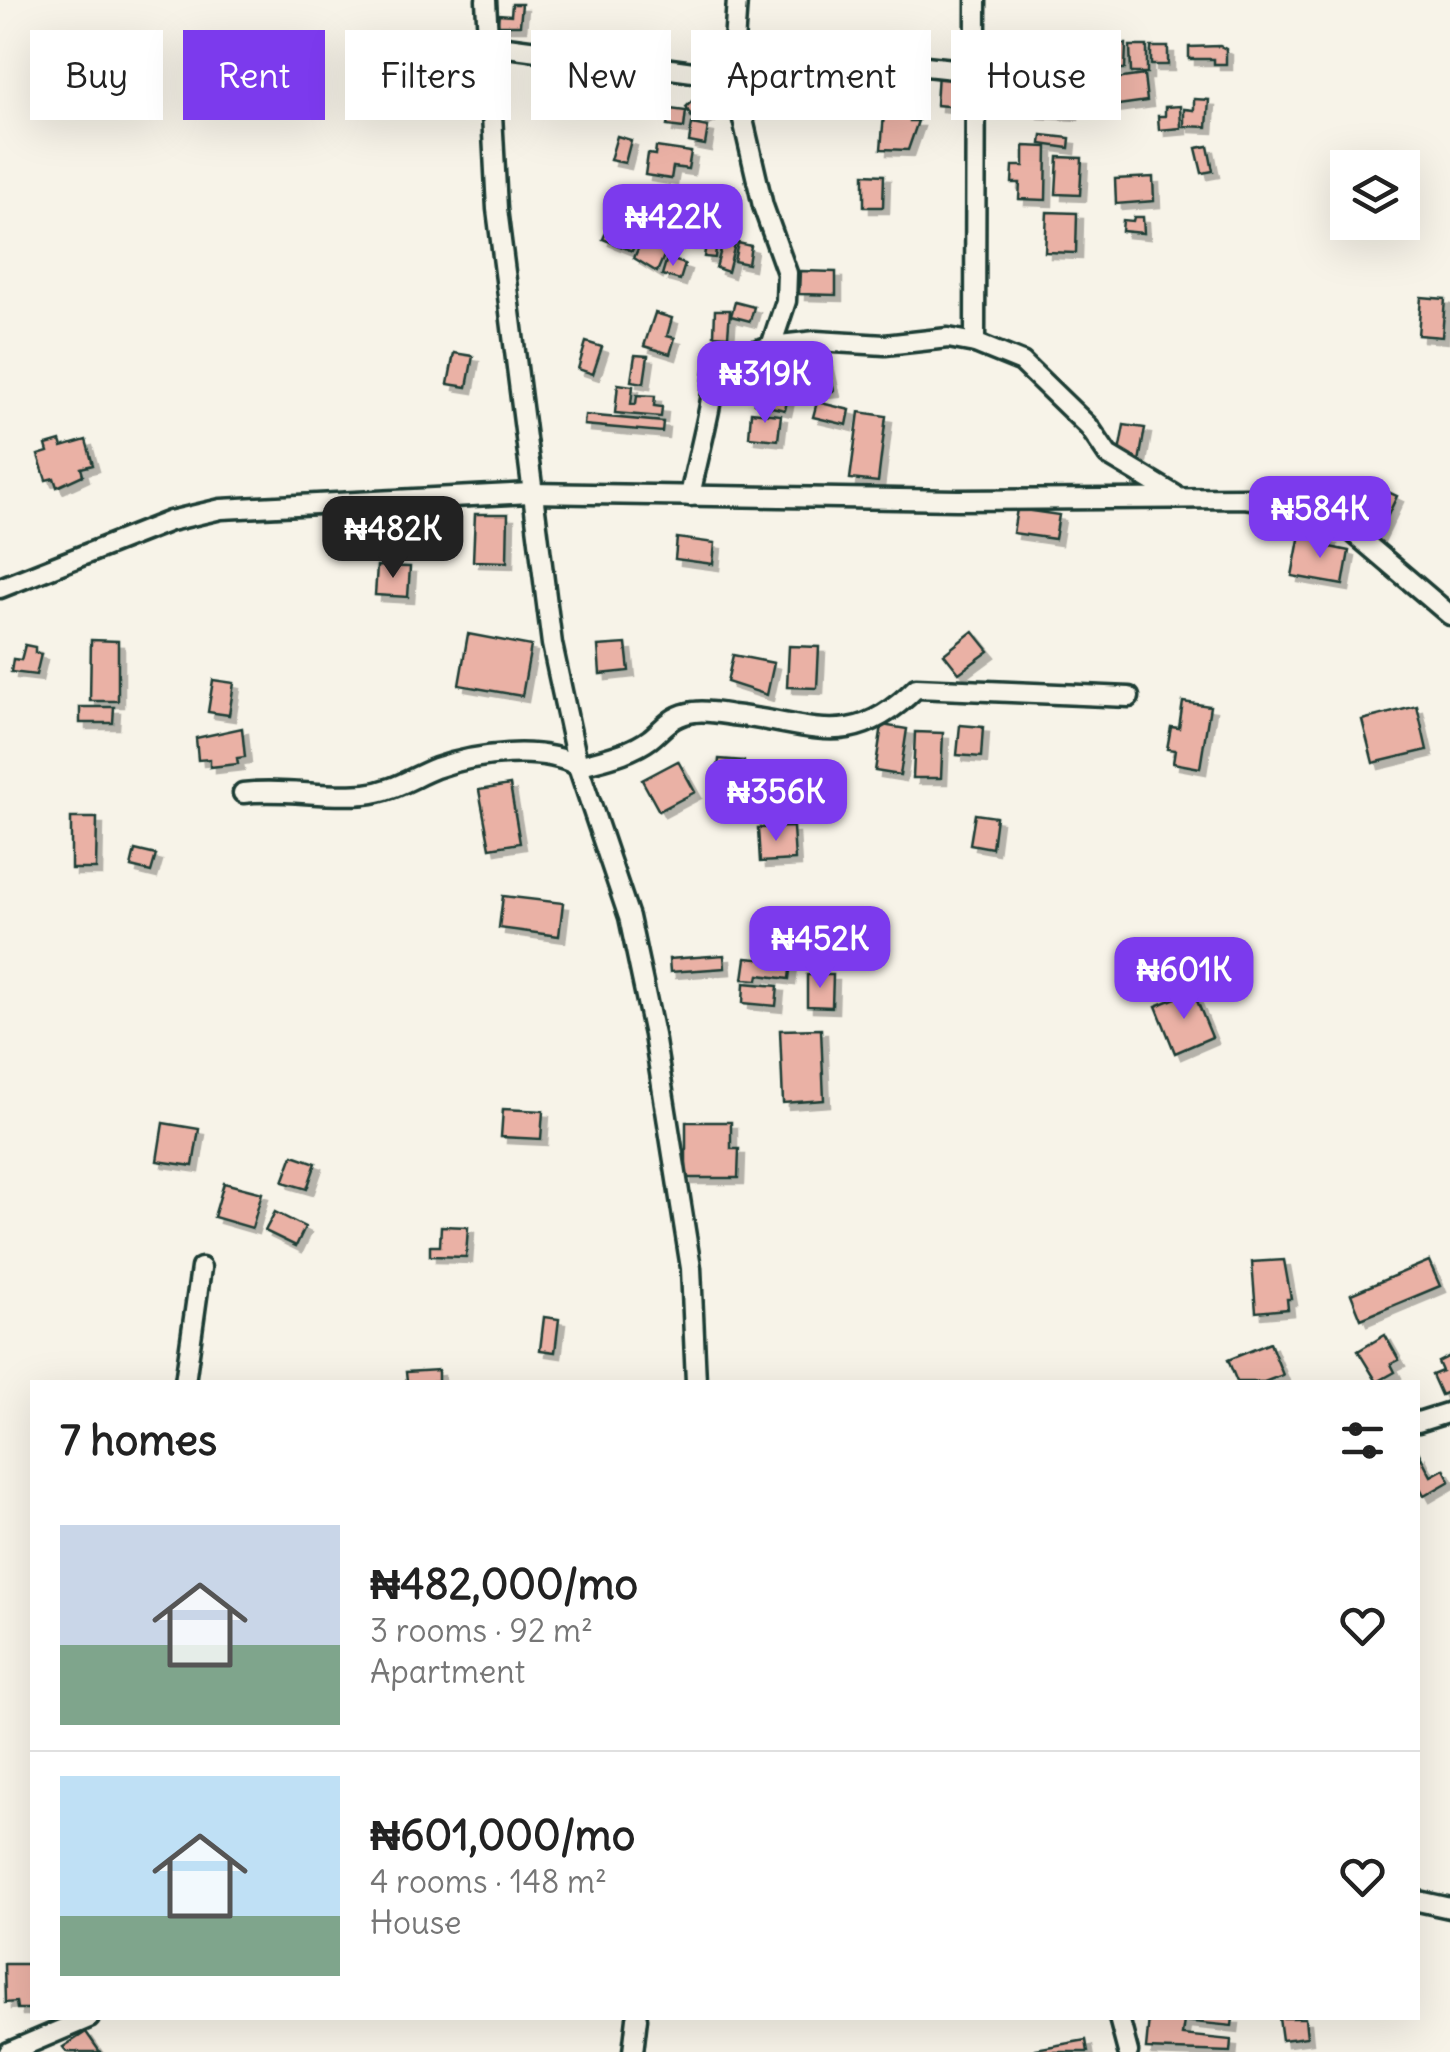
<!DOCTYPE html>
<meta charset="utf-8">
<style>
body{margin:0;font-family:Delius,sans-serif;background:#f2f2f2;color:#222;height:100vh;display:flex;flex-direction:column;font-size:38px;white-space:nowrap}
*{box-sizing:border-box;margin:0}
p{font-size:32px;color:#767676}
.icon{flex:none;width:55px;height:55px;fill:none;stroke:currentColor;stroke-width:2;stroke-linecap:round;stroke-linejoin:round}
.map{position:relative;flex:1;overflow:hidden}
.sheet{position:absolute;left:30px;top:1380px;width:1390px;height:640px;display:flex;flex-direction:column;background:#fff;border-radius:0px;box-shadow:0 10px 40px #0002}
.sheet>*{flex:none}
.hud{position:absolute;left:30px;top:30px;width:1390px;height:90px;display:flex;gap:20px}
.controls{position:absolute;left:1330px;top:150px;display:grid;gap:20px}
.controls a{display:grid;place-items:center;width:90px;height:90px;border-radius:0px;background:#fff;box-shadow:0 10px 40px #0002;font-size:50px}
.price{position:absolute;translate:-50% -85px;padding:0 22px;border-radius:20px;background:#7c3aed;color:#fff;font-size:32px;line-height:65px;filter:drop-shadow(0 2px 5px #0008)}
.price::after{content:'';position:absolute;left:50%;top:60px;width:30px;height:22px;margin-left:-15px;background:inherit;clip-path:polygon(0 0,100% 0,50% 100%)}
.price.on{background:#222;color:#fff}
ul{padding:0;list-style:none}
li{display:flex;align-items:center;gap:30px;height:250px;padding:0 30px}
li+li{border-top:2px solid #e0e0e0}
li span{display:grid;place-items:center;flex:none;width:280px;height:200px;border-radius:0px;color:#555}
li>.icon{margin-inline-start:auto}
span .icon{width:120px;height:120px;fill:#fffc;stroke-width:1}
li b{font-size:42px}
h2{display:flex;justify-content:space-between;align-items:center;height:120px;padding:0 30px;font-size:42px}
.chip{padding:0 35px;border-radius:0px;background:#fff;box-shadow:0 10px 40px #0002;font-size:35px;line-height:90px}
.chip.on{background:#7c3aed;color:#fff}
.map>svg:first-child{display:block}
.building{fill:#eab1a5;stroke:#1f3d34;stroke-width:2.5;filter:url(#shadow)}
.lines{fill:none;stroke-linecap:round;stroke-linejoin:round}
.street-casing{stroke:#1f3d34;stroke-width:25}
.street{stroke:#f7f3e8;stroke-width:18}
</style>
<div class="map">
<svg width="1450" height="2052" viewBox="0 0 1450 2052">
<defs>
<filter id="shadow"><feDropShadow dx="6" dy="6" stdDeviation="0" flood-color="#0004"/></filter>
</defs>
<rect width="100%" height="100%" fill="#f7f3e8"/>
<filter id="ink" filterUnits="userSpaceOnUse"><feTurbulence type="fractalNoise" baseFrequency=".01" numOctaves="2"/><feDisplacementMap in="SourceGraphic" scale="20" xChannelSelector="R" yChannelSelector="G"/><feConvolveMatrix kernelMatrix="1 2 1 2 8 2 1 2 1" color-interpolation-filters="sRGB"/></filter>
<g filter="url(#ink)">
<g class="building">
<path d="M512,4H522L520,25H497L499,14L511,15Z"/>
<path d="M1108,44H1126L1125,69H1107Z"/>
<path d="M1130,46H1147V73H1131Z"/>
<path d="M1220,46L1226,49V64H1214V59H1189V47Z"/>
<rect x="1151" y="47" width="17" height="18"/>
<path d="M418,68L458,71L456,96L415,92Z"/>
<path d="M938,72L961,73L959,107L936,105Z"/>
<path d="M461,75L476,77L474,98L459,97Z"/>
<path d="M1144,75L1147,101L1111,106L1108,80Z"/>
<path d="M1034,78L1073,80L1072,114L1032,112Z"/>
<path d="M698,95L709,116L701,120L698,115L692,118L686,107Z"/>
<path d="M1194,99L1209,100L1207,127L1184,126V109L1194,110Z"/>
<path d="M1180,106L1181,128L1159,130L1158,116H1165V107Z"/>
<path d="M670,109L686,111L684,128L667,126Z"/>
<path d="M884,114L910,116V121H918L908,150L881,149Z"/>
<path d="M692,124L708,127L705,145L689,142Z"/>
<path d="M1042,135L1070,138L1069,148L1041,144Z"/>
<path d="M617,136L631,140L625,163L610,160Z"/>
<path d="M1024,146L1047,147L1046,200L1019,199L1020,183H1012L1013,166H1024Z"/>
<path d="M1208,146L1213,171L1202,173L1196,148Z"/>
<path d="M656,147L691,152L688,169L673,167L671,179L645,175L648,154L655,155Z"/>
<path d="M1058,157L1082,158L1080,195L1056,194Z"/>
<path d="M864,174L884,175L883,207H864Z"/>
<path d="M1153,177L1154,201L1116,204L1115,179Z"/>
<path d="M637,210L659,216L656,229L634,224Z"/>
<path d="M1047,212L1077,213L1076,253L1045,252Z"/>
<path d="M666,216L683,219L677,244L661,240Z"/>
<path d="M1134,217H1143L1144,233L1122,231L1123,220L1133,221Z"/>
<path d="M610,223L639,235L632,251L603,239Z"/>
<path d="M645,233L667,249L657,272L634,258Z"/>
<path d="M688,235L717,237L715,258L704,257L706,244L687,243Z"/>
<path d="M723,242L735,244L728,272L716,268Z"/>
<path d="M738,243L751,246L748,264L734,261Z"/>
<path d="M667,258L685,264L680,280L662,275Z"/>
<path d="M800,271L836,272V295L799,294Z"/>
<path d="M1421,297L1445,299L1442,337L1418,335Z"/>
<path d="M735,302L754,307L750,321L731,316Z"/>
<path d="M715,310H730L728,336L714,335Z"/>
<path d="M655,313L672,318L667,336L675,338L670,354L644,346Z"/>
<path d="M586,342L602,347L593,374L578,369Z"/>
<path d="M454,353L473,356L467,387L448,384Z"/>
<path d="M635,355L648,356L644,383L631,381Z"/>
<path d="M826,356L834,391L799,394L797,358Z"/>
<path d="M761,373L792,380L785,410L754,403Z"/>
<path d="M618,384L633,386L631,404H636L637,395L655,396L654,406L662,407L661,417L615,413Z"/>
<path d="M817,402L850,410L847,425L813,417Z"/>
<path d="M751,412L781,415L778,440L749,437Z"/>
<path d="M859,412L886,416L878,482L850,479Z"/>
<path d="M585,415L663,422L662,432L584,425Z"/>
<path d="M1124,425L1145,428L1139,462L1118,458Z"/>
<path d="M86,440L93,465L81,468L83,475L57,487L54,478L46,480L38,455L48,452L46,445L60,441L62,447Z"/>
<path d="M1369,483L1397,496L1377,538L1349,525Z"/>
<path d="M444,494L445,523H426L425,495Z"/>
<path d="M1017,509L1059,515L1055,539L1013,533Z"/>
<path d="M475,514H508L507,562L473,561Z"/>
<path d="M1300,534L1331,539L1330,547L1349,551L1343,585L1292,576Z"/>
<path d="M677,538L715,543L713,564L675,559Z"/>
<path d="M377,566L410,567L408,597L375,595Z"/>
<path d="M973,631L989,651L959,673L944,654Z"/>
<path d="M468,634L531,646L522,696L459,685Z"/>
<path d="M91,640L118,641V701H90Z"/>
<path d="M626,644L629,671L600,674L598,646Z"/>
<path d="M25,645L35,647V653L41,654L36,675L11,672L13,659L21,660Z"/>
<path d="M789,646L819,647L817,688L787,687Z"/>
<path d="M733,655L774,663L767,695L727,682Z"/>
<path d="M213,680L234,683L229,715L208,712Z"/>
<path d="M1183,702L1210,706L1200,768L1173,763L1175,750L1167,749L1171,727L1179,728Z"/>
<path d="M1417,706L1427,750L1373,763L1362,720Z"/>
<path d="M80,707H114L113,723H80Z"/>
<path d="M882,725L907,729L900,775L875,771Z"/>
<path d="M960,725L983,727L981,757L957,755Z"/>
<path d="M242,728L245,757L237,758L238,764L210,767V759L198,760L196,738Z"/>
<path d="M915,732L943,733L941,778H913Z"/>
<path d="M719,759L744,761L741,796L747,797L746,809L714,806Z"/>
<path d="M678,761L695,792L659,811L642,780Z"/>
<path d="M510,785L520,843L490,848L479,790Z"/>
<path d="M975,814L996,817L992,848L970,844Z"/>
<path d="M71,818H97L96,869H71Z"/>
<path d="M793,827L795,860L760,862L758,828Z"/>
<path d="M135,850L156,855L151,872L131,867Z"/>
<path d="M503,896L563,903L559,936L499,928Z"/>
<path d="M724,955L725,968L670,972L669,959Z"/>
<path d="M746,958L791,962L789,979L759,975L758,980L743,979Z"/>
<path d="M807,975H833L832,1007L807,1006Z"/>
<path d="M744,983L778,986L776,1006L743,1003Z"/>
<path d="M1193,991L1212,1037L1175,1053L1156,1006Z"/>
<path d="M821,1029L824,1100L783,1103L780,1030Z"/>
<path d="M503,1109L543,1111L541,1139L501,1137Z"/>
<path d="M686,1122H731V1149H739L738,1178H686Z"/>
<path d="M163,1123L199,1129L193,1166L157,1161Z"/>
<path d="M293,1155L316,1163L307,1189L283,1182Z"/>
<path d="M224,1183L262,1193L252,1228L214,1217Z"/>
<path d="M275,1212L305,1227L296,1246L265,1231Z"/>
<path d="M441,1226L468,1227L466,1257L430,1256V1246H440Z"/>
<path d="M1284,1260L1291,1299H1287L1288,1309L1256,1312L1252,1262Z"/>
<path d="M1429,1261L1440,1286L1361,1319L1351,1294Z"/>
<path d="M544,1317L559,1319L555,1352L540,1350Z"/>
<path d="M1385,1335L1399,1360L1391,1364L1395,1372L1377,1382L1358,1351Z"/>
<path d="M1270,1343L1283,1375L1264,1382H1237L1228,1360Z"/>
<path d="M1450,1356V1391L1441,1395L1432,1375L1442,1371L1438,1362Z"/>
<path d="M438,1370V1382H407L406,1372Z"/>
<path d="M1420,1455L1431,1476L1444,1469L1450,1481L1424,1496L1418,1485Z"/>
<path d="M4,1964H32V2009H17L16,2002L5,2003Z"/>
<path d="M1149,2018H1233L1232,2026L1184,2021L1182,2035L1231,2040L1230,2052L1146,2049Z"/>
<path d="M1279,2018H1305L1307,2037L1282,2040Z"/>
<path d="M86,2032L100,2052H67L63,2047Z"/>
<path d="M1086,2040L1088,2052H1037L1036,2049Z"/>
</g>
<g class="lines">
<g class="street-casing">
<g id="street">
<path d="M486,0L497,209L552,644L578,766L629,917L654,1035L691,1268L696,1382"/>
<path d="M737,0L732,72L763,206L787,273L786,301L771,346"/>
<path d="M485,44L708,74L861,59L972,71"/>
<path d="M975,343L976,0"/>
<path d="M690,496C699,451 712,408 716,363L771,346L816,341L885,345L948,338L975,343L1022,362L1089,427L1108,455L1175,495"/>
<path d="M0,588L170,521L221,509L530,493L957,500L1244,498L1305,506L1336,518L1450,615"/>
<path d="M243,793C284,788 325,798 365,794C394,791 411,778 436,768C476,754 541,745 578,766C602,759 630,754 650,739C666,726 672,715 694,712C706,710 720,713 732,715C812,723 850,754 916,688L1129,697"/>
<path d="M185,1382L201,1268"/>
<path d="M1418,1422L1450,1412"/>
<path d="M1418,1901L1450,1908"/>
<path d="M1119,2018L1128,2052"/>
<path d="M9,2052L89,2018"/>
<path d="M633,2052L637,2018"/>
</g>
</g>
<use href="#street" class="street"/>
</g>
</g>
</svg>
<div class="controls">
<a><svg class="icon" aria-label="layers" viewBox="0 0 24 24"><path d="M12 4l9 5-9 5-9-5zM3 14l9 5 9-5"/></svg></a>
</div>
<b class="price" style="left:673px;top:269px">₦422K</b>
<b class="price" style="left:765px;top:426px">₦319K</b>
<b class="price" style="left:1320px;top:561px">₦584K</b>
<b class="price on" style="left:393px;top:581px">₦482K</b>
<b class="price" style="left:776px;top:844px">₦356K</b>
<b class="price" style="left:820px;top:991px">₦452K</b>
<b class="price" style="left:1184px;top:1022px">₦601K</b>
<div class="hud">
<a class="chip">Buy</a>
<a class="chip on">Rent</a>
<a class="chip">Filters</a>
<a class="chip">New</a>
<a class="chip">Apartment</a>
<a class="chip">House</a>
</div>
<section class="sheet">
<h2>7 homes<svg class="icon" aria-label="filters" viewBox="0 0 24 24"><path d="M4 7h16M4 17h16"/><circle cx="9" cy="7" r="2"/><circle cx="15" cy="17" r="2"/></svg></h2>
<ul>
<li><span style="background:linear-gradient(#c9d6e8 60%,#7fa58c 0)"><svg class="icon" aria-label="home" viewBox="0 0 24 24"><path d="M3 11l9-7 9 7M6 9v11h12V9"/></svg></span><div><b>₦482,000/mo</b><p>3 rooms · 92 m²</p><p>Apartment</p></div><svg class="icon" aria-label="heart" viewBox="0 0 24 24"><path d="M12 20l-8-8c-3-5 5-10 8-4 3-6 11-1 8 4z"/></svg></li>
<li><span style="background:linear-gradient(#bfe0f5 70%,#7fa58c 0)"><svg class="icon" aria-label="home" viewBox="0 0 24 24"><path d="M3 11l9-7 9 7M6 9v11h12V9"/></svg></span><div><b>₦601,000/mo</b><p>4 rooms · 148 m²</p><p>House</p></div><svg class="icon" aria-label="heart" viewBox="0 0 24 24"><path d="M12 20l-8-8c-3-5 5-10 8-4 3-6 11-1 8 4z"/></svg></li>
</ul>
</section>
</div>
